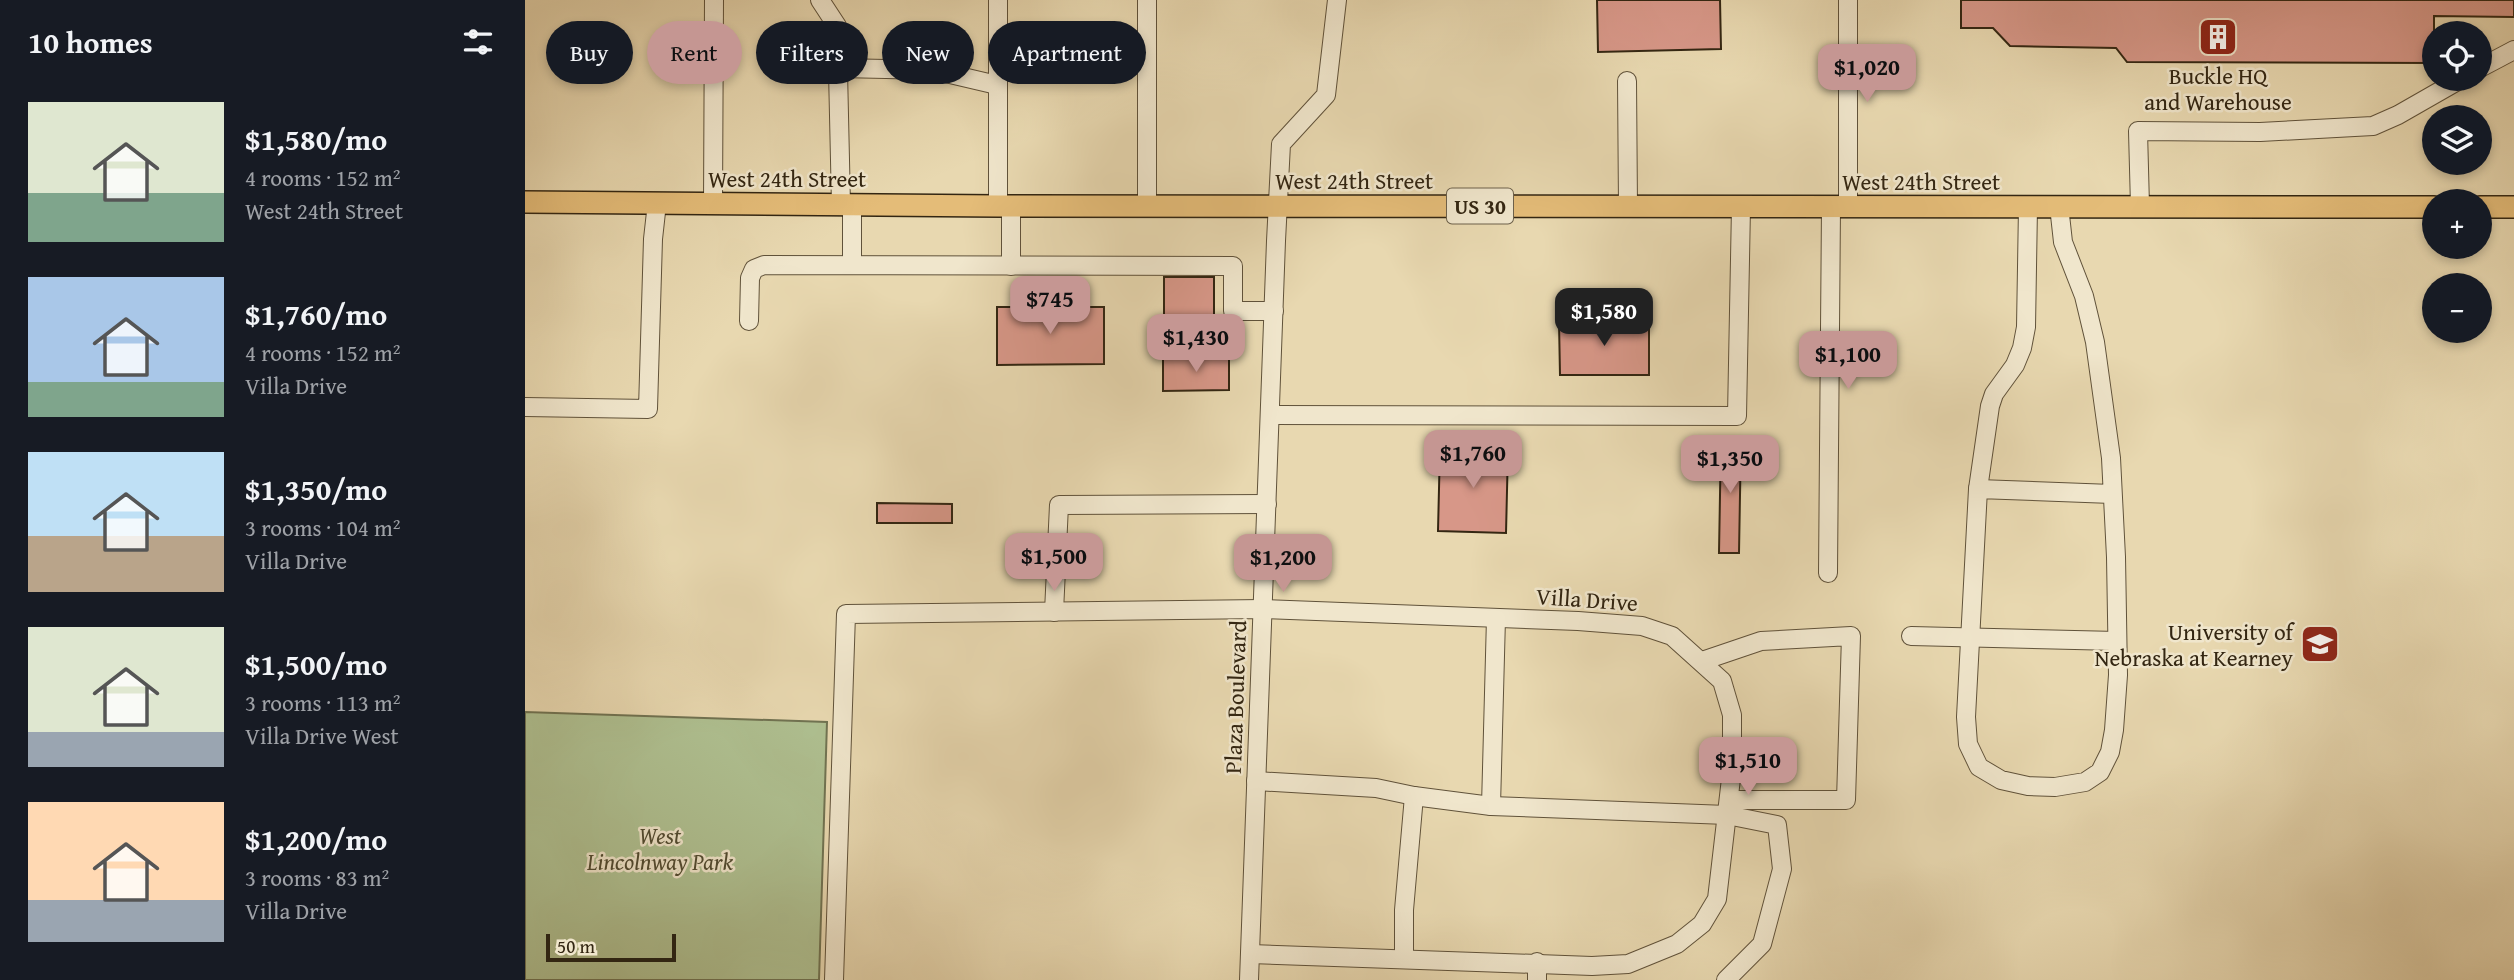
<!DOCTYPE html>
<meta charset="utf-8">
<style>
body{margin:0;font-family:"Gentium Book Plus",serif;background:#242831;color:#f1f3f6;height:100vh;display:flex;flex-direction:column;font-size:26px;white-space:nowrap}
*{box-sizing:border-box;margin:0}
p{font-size:23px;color:#9ea1a6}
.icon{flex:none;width:38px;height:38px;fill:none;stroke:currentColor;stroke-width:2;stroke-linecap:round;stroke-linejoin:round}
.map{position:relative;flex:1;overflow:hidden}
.drawer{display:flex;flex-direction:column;background:#171b24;width:525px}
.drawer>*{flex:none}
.guide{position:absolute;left:21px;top:21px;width:665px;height:63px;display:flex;gap:14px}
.buttons{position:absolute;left:1897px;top:21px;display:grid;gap:14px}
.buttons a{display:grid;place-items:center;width:70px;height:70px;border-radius:50%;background:#171b24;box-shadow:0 4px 10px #0003;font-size:35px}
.scale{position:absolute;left:21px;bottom:18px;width:130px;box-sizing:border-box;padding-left:7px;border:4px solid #332612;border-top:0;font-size:19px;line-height:24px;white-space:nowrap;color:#332612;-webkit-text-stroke:5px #f0e6cc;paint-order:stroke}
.price{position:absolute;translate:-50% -60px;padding:0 16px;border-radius:14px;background:#c59692;color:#111;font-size:23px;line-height:46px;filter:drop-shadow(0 2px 4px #0008)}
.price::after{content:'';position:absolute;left:50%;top:42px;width:21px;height:16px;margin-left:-10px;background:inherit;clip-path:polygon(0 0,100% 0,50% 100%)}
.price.selected{background:#222;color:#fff}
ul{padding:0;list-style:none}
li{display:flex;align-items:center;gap:21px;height:175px;padding:0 28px}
li span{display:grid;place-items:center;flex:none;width:196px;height:140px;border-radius:0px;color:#555}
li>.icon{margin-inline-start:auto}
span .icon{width:84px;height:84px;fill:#fffc;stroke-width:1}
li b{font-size:30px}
h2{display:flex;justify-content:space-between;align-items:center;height:84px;padding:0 28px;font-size:30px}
.pill{padding:0 24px;border-radius:32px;background:#171b24;box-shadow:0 4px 10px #0003;font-size:24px;line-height:63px}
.pill.selected{background:#c59692;color:#111}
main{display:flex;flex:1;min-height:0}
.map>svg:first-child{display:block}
.green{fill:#afc091;stroke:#717352;stroke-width:2}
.building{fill:#d79788;stroke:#332612;stroke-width:2}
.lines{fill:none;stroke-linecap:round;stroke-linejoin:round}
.minor-casing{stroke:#60523a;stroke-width:20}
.major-casing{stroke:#332612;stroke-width:24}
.minor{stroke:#f0e6cc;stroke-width:18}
.major{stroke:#e4bc78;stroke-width:21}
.labels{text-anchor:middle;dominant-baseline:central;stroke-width:5;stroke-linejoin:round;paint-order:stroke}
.shield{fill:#f0e6cc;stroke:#6c604a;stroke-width:2}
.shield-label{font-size:21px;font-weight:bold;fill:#332612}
.poi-label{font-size:23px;fill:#332612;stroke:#f0e6cc}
.street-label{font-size:23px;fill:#332612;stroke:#f0e6cc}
.park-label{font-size:23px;font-style:italic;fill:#524c32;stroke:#f0e6cc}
</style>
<main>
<section class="drawer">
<h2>10 homes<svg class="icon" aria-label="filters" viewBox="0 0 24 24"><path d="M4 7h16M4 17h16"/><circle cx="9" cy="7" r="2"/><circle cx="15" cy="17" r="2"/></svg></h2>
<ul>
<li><span style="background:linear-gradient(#dfe7d0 65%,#7fa58c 0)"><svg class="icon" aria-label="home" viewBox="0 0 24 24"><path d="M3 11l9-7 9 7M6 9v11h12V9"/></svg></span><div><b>$1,580/mo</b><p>4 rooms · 152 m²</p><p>West 24th Street</p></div></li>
<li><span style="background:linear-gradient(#a9c7e8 75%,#7fa58c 0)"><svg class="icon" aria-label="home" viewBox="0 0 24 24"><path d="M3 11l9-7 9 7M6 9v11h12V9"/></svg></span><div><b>$1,760/mo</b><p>4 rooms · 152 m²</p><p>Villa Drive</p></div></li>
<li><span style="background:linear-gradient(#bfe0f5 60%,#b9a48a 0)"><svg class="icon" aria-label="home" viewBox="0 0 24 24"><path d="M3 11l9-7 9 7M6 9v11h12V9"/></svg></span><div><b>$1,350/mo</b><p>3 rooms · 104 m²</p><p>Villa Drive</p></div></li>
<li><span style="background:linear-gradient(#dfe7d0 75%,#9aa5b1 0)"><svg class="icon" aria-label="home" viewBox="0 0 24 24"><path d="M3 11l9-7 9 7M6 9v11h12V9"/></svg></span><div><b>$1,500/mo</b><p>3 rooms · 113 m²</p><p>Villa Drive West</p></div></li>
<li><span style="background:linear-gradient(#ffd9b3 70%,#9aa5b1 0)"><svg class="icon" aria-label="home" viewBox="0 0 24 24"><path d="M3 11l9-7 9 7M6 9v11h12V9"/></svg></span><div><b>$1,200/mo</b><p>3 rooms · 83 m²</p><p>Villa Drive</p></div></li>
</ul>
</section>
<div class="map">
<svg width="1989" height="980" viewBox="0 0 1989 980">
<rect width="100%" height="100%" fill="#e8d8b0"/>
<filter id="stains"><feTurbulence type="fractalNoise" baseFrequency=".00286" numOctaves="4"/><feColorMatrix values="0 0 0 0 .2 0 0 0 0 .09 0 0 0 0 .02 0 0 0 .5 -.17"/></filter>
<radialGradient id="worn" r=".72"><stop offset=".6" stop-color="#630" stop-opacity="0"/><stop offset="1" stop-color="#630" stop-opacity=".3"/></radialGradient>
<path class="green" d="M0,712L302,722L294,980H0Z"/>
<g class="building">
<path d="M1072,0H1195L1196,49L1073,52Z"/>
<path d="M1436,0H1989V17L1909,16V63L1602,62L1591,48L1485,46L1468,28H1436Z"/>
<rect x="639" y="277" width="50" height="43"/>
<path d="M472,307H579V364L472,365Z"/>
<path d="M1034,322H1124V375H1035Z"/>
<path d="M638,357H704V390L638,391Z"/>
<path d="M1196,438H1216L1214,553H1194Z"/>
<path d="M915,447L983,449L981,533L913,531Z"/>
<path d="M352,503L427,504V523H352Z"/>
</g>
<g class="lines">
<g class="minor-casing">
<g id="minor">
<path d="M295,0L312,26L316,205"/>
<path d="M473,0V206"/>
<path d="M622,0V206"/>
<path d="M314,68L408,70L472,85"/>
<path d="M1955,68L1989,50"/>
<path d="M1102,81L1103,207"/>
<path d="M188,204L189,0"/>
<path d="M327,205V265"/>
<path d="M486,206V266"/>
<path d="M1534,206L1538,242L1559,296L1570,342L1586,458L1591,557L1593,675L1589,730L1585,752L1575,772L1560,782L1530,787L1503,786L1476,780L1454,767L1443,744L1441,717L1453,489L1587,494"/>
<path d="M1615,206L1613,131L1735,132L1848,126L1873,115L1936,79"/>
<path d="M1323,207V0"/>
<path d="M224,321L225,278L229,269L239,265L708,266V311H749"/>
<path d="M0,407L123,409L128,239L132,203"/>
<path d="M746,415L1212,416L1216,207"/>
<path d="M1453,489L1465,406L1469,394L1490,365L1497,348L1501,327L1503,207"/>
<path d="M1303,573L1306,207"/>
<path d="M529,612L534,505L742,504"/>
<path d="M1386,636L1592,641"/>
<path d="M1177,661L1236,641L1326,636L1321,800H1204"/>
<path d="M731,781L851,788L889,796L966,806L1202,815L1252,825L1257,869L1237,944L1201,980"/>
<path d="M966,806L971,618"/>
<path d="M879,959V910L889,796"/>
<path d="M309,980L321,614L738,609L1053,621L1117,626L1147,636L1197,681L1207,715V770L1192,899L1177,924L1152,944L1103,964L1067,966L725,954"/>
<path d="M724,980L751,241L756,144L801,95L812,0"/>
<path d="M1012,980V962"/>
</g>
</g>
<g class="major-casing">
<g id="major">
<path d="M0,202L473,206L1909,207"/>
<path d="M1955,207H1989"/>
</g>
</g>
<use href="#minor" class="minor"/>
<use href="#major" class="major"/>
</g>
<defs>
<g id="building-square" transform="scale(2.0125)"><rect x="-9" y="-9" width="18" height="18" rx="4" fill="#8f2418" stroke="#f0e6cc"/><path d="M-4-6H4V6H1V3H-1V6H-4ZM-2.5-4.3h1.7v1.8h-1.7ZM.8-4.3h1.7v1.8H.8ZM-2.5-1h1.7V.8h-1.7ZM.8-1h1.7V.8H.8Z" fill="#fff"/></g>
<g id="university-square" transform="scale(2.0125)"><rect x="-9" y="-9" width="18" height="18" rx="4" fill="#8f2418" stroke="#f0e6cc"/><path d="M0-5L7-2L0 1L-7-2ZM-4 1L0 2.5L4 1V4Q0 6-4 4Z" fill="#fff"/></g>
</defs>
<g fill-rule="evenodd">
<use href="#building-square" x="1693" y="37"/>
<use href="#university-square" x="1795" y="644"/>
</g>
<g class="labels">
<rect class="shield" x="922" y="188.5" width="66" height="35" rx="5"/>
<g class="shield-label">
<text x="955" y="206">US 30</text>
</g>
<g class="poi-label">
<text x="1693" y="75">Buckle HQ<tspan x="1693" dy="26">and Warehouse</tspan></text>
<text x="1768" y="631" text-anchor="end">University of<tspan x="1768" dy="26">Nebraska at Kearney</tspan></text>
</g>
<g class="street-label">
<text x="262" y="178">West 24th Street</text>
<text x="829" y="180">West 24th Street</text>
<text x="1396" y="181">West 24th Street</text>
<text transform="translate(1062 599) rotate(4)">Villa Drive</text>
<text transform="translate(710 697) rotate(-88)">Plaza Boulevard</text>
</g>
<g class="park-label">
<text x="135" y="835">West<tspan x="135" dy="26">Lincolnway Park</tspan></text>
</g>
</g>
<rect width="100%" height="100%" filter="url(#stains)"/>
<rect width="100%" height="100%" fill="url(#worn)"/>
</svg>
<div class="buttons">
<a><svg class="icon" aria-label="locate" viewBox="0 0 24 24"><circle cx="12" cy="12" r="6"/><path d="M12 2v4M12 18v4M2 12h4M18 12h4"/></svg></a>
<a><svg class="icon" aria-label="layers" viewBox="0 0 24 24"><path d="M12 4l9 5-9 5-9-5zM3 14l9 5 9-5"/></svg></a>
<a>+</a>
<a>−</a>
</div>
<div class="scale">50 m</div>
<b class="price" style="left:1342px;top:104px">$1,020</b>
<b class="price" style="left:525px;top:336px">$745</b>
<b class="price selected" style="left:1079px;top:348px">$1,580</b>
<b class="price" style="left:671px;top:374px">$1,430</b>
<b class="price" style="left:1323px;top:391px">$1,100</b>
<b class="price" style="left:948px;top:490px">$1,760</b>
<b class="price" style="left:1205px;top:495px">$1,350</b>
<b class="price" style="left:529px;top:593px">$1,500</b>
<b class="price" style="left:758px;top:594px">$1,200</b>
<b class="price" style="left:1223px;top:797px">$1,510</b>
<div class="guide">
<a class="pill">Buy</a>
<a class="pill selected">Rent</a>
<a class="pill">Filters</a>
<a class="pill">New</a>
<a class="pill">Apartment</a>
</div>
</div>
</main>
